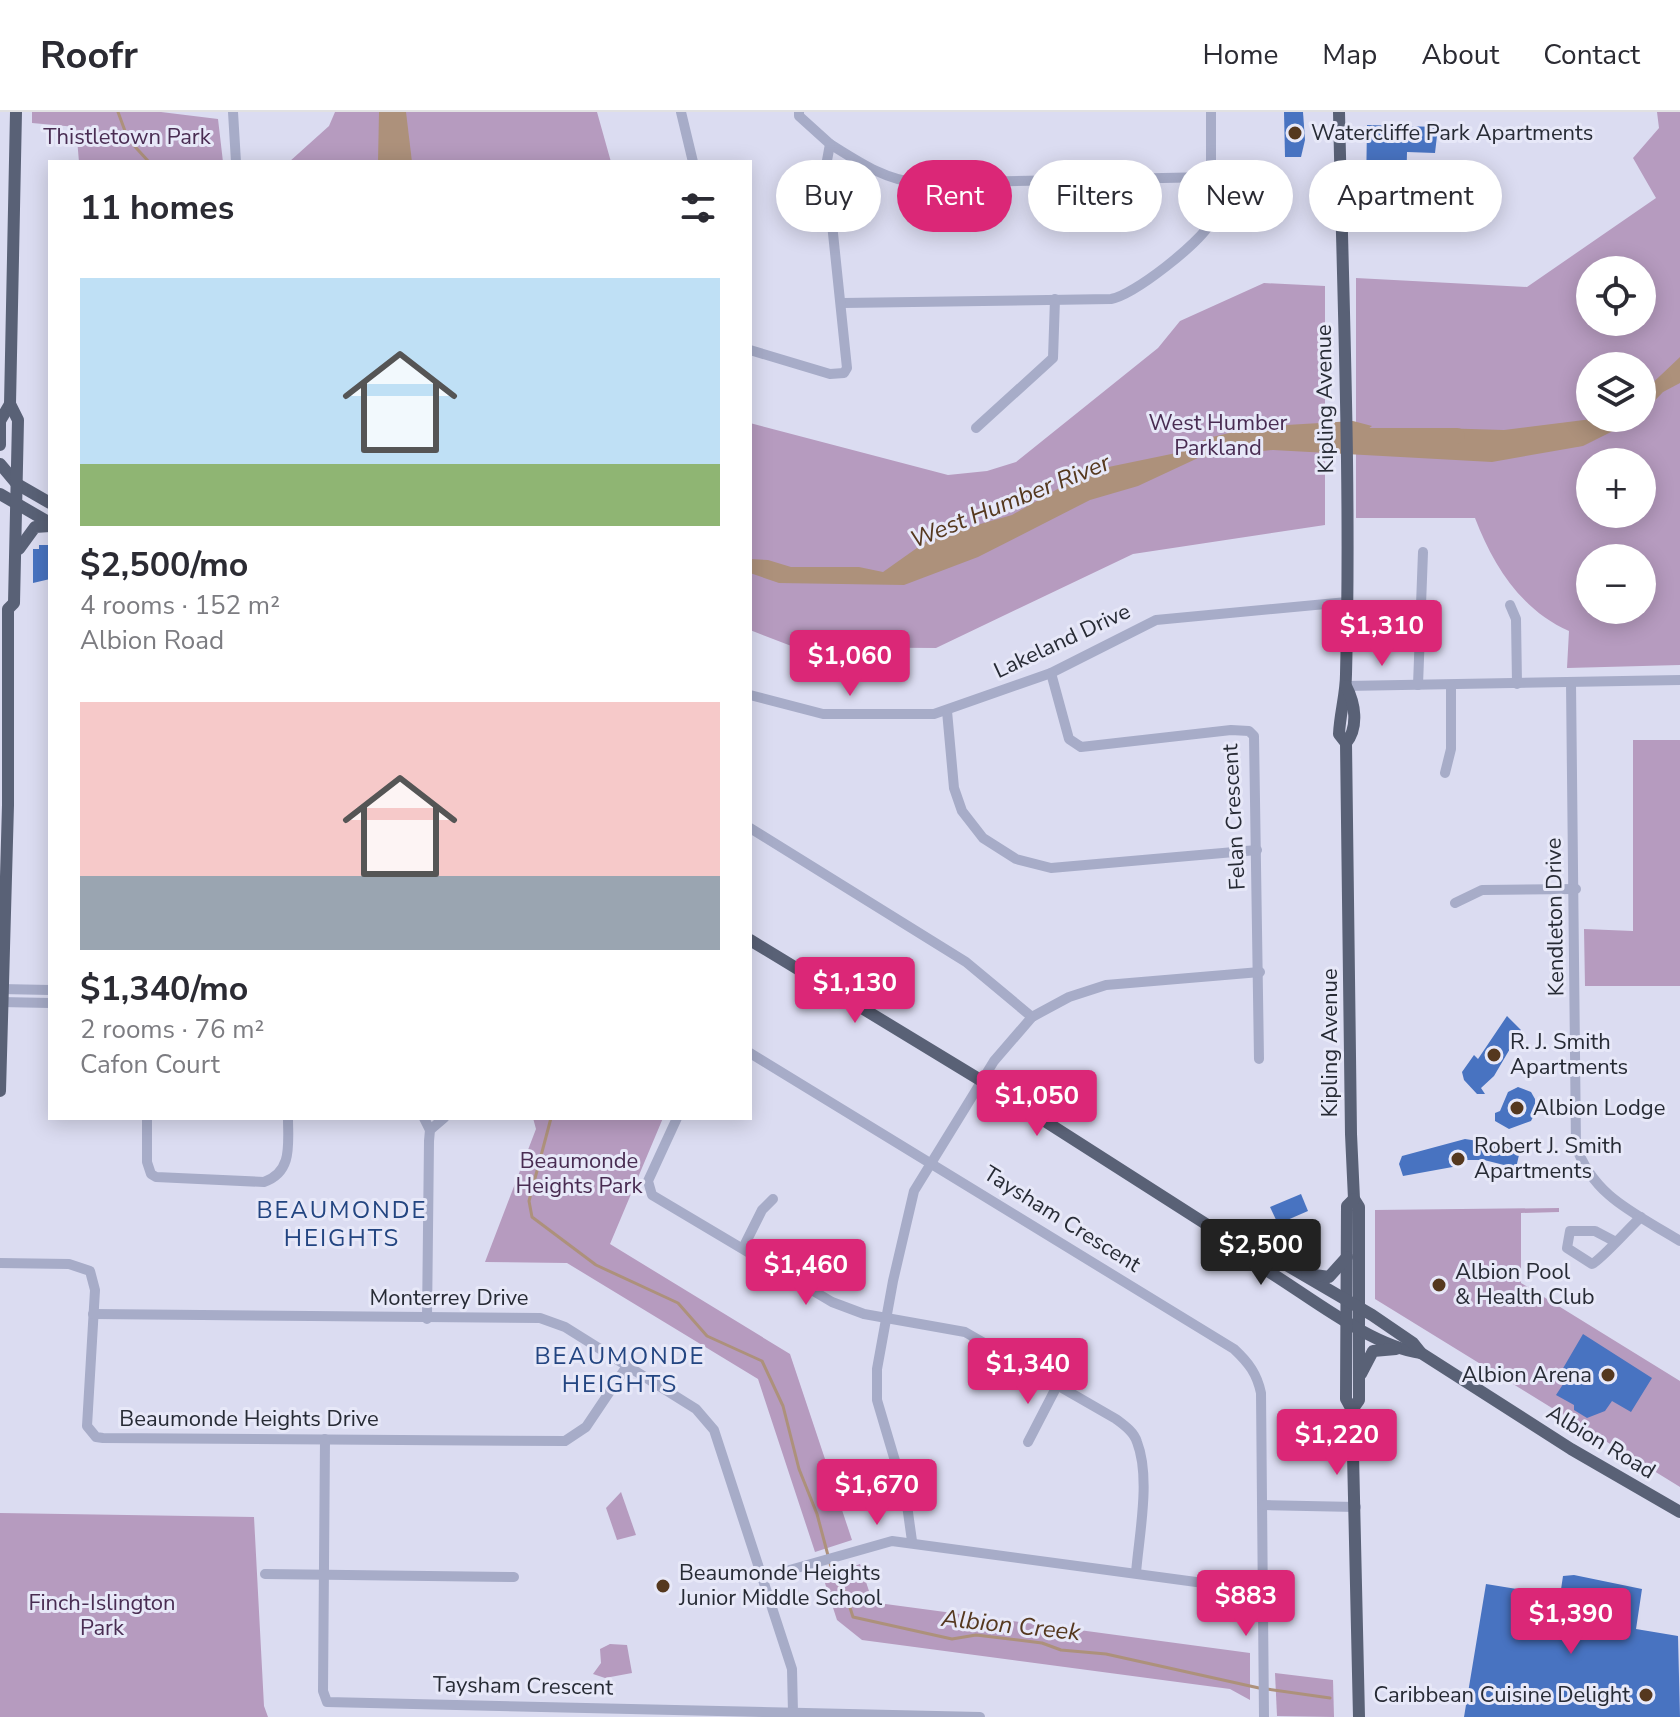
<!DOCTYPE html>
<meta charset="utf-8">
<style>
body{margin:0;font-family:"Nunito Sans",sans-serif;background:#f7f7f7;color:#2b2b33;height:100vh;display:flex;flex-direction:column;font-size:30px;white-space:nowrap}
*{box-sizing:border-box;margin:0}
p{font-size:26px;color:#7c7c81}
.icon{flex:none;width:44px;height:44px;fill:none;stroke:currentColor;stroke-width:2;stroke-linecap:round;stroke-linejoin:round}
.map{position:relative;flex:1;overflow:hidden}
.panel{position:absolute;left:48px;top:48px;width:704px;height:960px;display:flex;flex-direction:column;background:#fff;border-radius:0px;box-shadow:0 4px 20px #0003}
.panel>*{flex:none}
.guide{position:absolute;left:776px;top:48px;width:760px;height:72px;display:flex;gap:16px}
.buttons{position:absolute;left:1576px;top:144px;display:grid;gap:16px}
.buttons a{display:grid;place-items:center;width:80px;height:80px;border-radius:50%;background:#fff;box-shadow:0 4px 20px #0003;font-size:40px}
.price{position:absolute;translate:-50% -68px;padding:0 18px;border-radius:8px;background:#db2777;color:#fff;font-size:26px;line-height:52px;filter:drop-shadow(0 2px 4px #0008)}
.price::after{content:'';position:absolute;left:50%;top:48px;width:24px;height:18px;margin-left:-12px;background:inherit;clip-path:polygon(0 0,100% 0,50% 100%)}
.price.selected{background:#222;color:#fff}
ul{padding:0;list-style:none}
li{display:grid;align-content:center;gap:16px;height:424px;padding:0 32px}
li span{display:grid;place-items:center;height:248px;border-radius:0px;color:#555}
li>.icon{margin-inline-start:auto}
span .icon{width:144px;height:144px;fill:#fffc;stroke-width:1}
li b{font-size:34px}
h2{display:flex;justify-content:space-between;align-items:center;height:96px;padding:0 32px;font-size:34px}
.chip{padding:0 28px;border-radius:36px;background:#fff;box-shadow:0 4px 20px #0003;font-size:28px;line-height:72px}
.chip.selected{background:#db2777;color:#fff}
header{display:flex;align-items:center;gap:48px;box-sizing:border-box;height:112px;padding:0 40px;background:#fff;border-bottom:2px solid #e1e1e2}
header strong{font-size:38px}
nav{display:flex;gap:44px;margin-inline-start:auto;font-size:28px}
.map>svg:first-child{display:block}
.green{fill:#b69bbf;fill-rule:evenodd}
.water{fill:#ad917b}
.lines{fill:none;stroke-linecap:round;stroke-linejoin:round}
.stream{stroke:#ad917b;stroke-width:3}
.river{stroke:#ad917b;stroke-width:16}
.building{fill:#4873c1}
.minor{stroke:#a7acc8;stroke-width:10}
.major{stroke:#596176;stroke-width:12}
.poi-dot{fill:#55381e;stroke:#e7e8f8;stroke-width:3}
.labels{text-anchor:middle;dominant-baseline:central;stroke-width:6;stroke-linejoin:round;paint-order:stroke}
.poi-label{font-size:22px;fill:#272b35;stroke:#e7e8f8;text-anchor:start}
.park-label{font-size:22px;fill:#492c52;stroke:#e7e8f8}
.street-label{font-size:22px;fill:#272b35;stroke:#e7e8f8}
.water-label{font-size:24px;font-style:italic;fill:#55381e;stroke:#e7e8f8}
.neighbourhood-label{font-size:24px;letter-spacing:2px;fill:#234581;stroke:#e7e8f8}
</style>
<header>
<strong>Roofr</strong>
<nav><a>Home</a><a>Map</a><a>About</a><a>Contact</a></nav>
</header>
<div class="map">
<svg width="1680" height="1605" viewBox="0 0 1680 1605">
<rect width="100%" height="100%" fill="#dbdcf1"/>
<g class="green">
<path d="M32,0H161L218,7L223,50H79L76,15L32,11Z"/>
<path d="M335,0H597L611,50H289L329,14Z"/>
<path d="M1657,0H1680V553L1567,556L1569,519C1521,498 1493,453 1475,406H1356V166L1527,175L1656,86L1633,46L1659,16ZM1590,158H1642V210H1590ZM1590,254H1642V306H1590ZM1590,350H1642V402H1590ZM1590,446H1642V498H1590Z"/>
<path d="M1264,171L1325,174V413L1133,442L936,536L794,535L750,518V311L948,363L987,359L1016,350L1158,236L1180,209Z"/>
<path d="M1633,628H1680V874H1585L1584,817L1633,819Z"/>
<path d="M533,1006H663L610,1132L790,1242L852,1428L815,1440L758,1267L567,1151L485,1150L536,1017Z"/>
<path d="M1559,1096V1100L1521,1101V1171L1680,1269V1375L1375,1187V1098Z"/>
<path d="M621,1380L636,1423L617,1428L606,1396Z"/>
<path d="M0,1401L254,1405L264,1594L268,1605H0Z"/>
<path d="M860,1452L871,1485L878,1491L1250,1541V1588L1230,1577L862,1528L837,1508L823,1465Z"/>
<path d="M610,1532L627,1533L632,1561L605,1566L593,1562L601,1551L600,1537Z"/>
<path d="M1275,1561L1333,1568L1334,1605L1277,1604Z"/>
</g>
<g class="water">
<path d="M379,0H406L412,50H378Z"/>
<path d="M1680,245V271L1663,280L1642,302V281Z"/>
<path d="M1600,306H1639L1583,334L1492,350L1273,338L1198,346L1138,374L1090,388L978,445L904,473L779,471L750,461V447L768,448L791,455H859L883,460L931,426L1012,403L1089,359L1181,340L1208,326L1255,315L1353,309L1372,314L1360,323C1382,334 1413,334 1436,328L1441,320L1437,316L1504,318Z"/>
</g>
<g class="lines">
<g class="stream">
<path d="M118,0L128,27L149,50"/>
<path d="M551,1006L529,1089L532,1105L596,1153L678,1191L707,1224L762,1249L783,1294L799,1357L817,1402L834,1466L845,1480L853,1505L952,1527L976,1523L1042,1531L1061,1538L1106,1542L1259,1576"/>
<path d="M1267,1577L1330,1586"/>
</g>
<path class="river" d="M1340,324H1457"/>
</g>
<g class="building">
<path d="M1284,0H1303L1305,28L1301,45H1285Z"/>
<path d="M1367,13L1438,15L1435,41L1407,40L1406,80L1366,79Z"/>
<path d="M39,433H50V467L33,471V437H39Z"/>
<path d="M1507,904L1521,918L1494,964L1481,976L1485,982H1477L1464,968L1462,960L1474,943L1478,947Z"/>
<path d="M1518,975L1531,980L1535,987V1001L1531,1009L1509,1017L1495,1009V1001L1500,999L1508,980Z"/>
<path d="M1465,1027L1516,1035L1519,1043L1516,1056L1484,1048H1465L1458,1054L1403,1064L1399,1052L1402,1044Z"/>
<path d="M1301,1082L1308,1099L1278,1112L1270,1095Z"/>
<path d="M1583,1222L1652,1266L1631,1300L1612,1289L1605,1299L1587,1306L1574,1298V1293L1556,1283L1569,1263L1562,1258Z"/>
<path d="M1574,1463L1642,1477L1636,1517L1678,1524L1680,1605H1464L1486,1472L1560,1484L1563,1464Z"/>
</g>
<g class="lines">
<g class="minor">
<path d="M233,0L236,50"/>
<path d="M681,0L693,50"/>
<path d="M830,32C859,50 883,67 918,71L1212,65"/>
<path d="M843,191L1111,187C1134,183 1200,131 1211,110V0"/>
<path d="M750,238L830,262L844,261L847,256L826,54L830,32L799,4V0"/>
<path d="M976,316L1053,246L1055,187"/>
<path d="M1510,493L1516,507L1517,572"/>
<path d="M1051,561L1069,627L1081,635L1231,618L1249,619L1254,624L1259,947"/>
<path d="M1571,571L1576,1034C1594,1086 1637,1102 1680,1129"/>
<path d="M1418,573L1423,440"/>
<path d="M1346,574L1680,568"/>
<path d="M750,583L823,602H934L1051,561L1156,508L1347,490"/>
<path d="M947,599L954,676L962,699L983,726L1016,747L1051,756L1257,738"/>
<path d="M1445,661L1451,637V573"/>
<path d="M750,716L966,850L1032,905"/>
<path d="M1455,791L1482,778L1576,777"/>
<path d="M1,877L50,878"/>
<path d="M1,890L50,891"/>
<path d="M750,941L1234,1237C1249,1251 1257,1262 1261,1281L1264,1605"/>
<path d="M147,1006V1050L151,1062L156,1065L264,1070C293,1060 288,1032 288,1006"/>
<path d="M424,1006L430,1018"/>
<path d="M677,1006L648,1069L652,1083L832,1190L864,1202L965,1220L1116,1307C1124,1313 1134,1320 1137,1330C1151,1366 1139,1423 1136,1461"/>
<path d="M1614,1129L1595,1119H1570L1567,1136L1592,1152C1601,1148 1630,1115 1641,1105"/>
<path d="M743,1136L762,1098L773,1087"/>
<path d="M0,1151L69,1152L90,1159L95,1178L87,1314L96,1325L103,1326L565,1329L586,1315L627,1254"/>
<path d="M93,1202L540,1206L565,1215L696,1297L714,1318L792,1557L793,1601"/>
<path d="M427,1207L429,1029L430,1018L444,1006"/>
<path d="M325,1327L323,1579L327,1590L980,1605"/>
<path d="M1028,1330L1058,1272"/>
<path d="M1264,1393L1356,1395"/>
<path d="M912,1429L906,1386L877,1288V1257L893,1169L914,1079L994,949L1032,905L1069,885L1106,873L1260,860"/>
<path d="M265,1462L514,1465"/>
<path d="M765,1465L892,1429L1263,1479"/>
</g>
<g class="major">
<path d="M1339,0C1343,187 1351,375 1346,562C1346,582 1340,601 1339,622L1346,631"/>
<path d="M0,333V309L10,292"/>
<path d="M0,352L17,372L50,391"/>
<path d="M0,382L50,411"/>
<path d="M19,437L35,415L50,414"/>
<path d="M1346,574C1355,591 1359,615 1346,631L1351,1022L1354,1087L1359,1095V1288L1352,1298"/>
<path d="M750,828L982,969L1256,1144L1263,1156C1308,1183 1370,1234 1421,1241"/>
<path d="M0,979L8,693V497L14,491L18,308L10,292L16,0"/>
<path d="M1354,1087L1347,1094L1346,1287L1352,1298L1359,1605"/>
<path d="M1256,1144H1271L1372,1203L1413,1231L1421,1241L1571,1337L1680,1400"/>
<path d="M1307,1162L1329,1165L1347,1145"/>
<path d="M1361,1262L1373,1239L1396,1237"/>
</g>
</g>
<g class="poi-dot">
<circle cx="1295" cy="21" r="8"/>
<circle cx="1494" cy="943" r="8"/>
<circle cx="1517" cy="996" r="8"/>
<circle cx="1458" cy="1047" r="8"/>
<circle cx="1439" cy="1173" r="8"/>
<circle cx="1608" cy="1263" r="8"/>
<circle cx="663" cy="1474" r="8"/>
<circle cx="1646" cy="1583" r="8"/>
</g>
<g class="labels">
<g class="poi-label">
<text x="1311" y="21">Watercliffe Park Apartments</text>
<text x="1510" y="930">R. J. Smith<tspan x="1510" dy="25">Apartments</tspan></text>
<text x="1533" y="996">Albion Lodge</text>
<text x="1474" y="1034">Robert J. Smith<tspan x="1474" dy="25">Apartments</tspan></text>
<text x="1455" y="1160">Albion Pool<tspan x="1455" dy="25">&amp; Health Club</tspan></text>
<text x="1592" y="1263" text-anchor="end">Albion Arena</text>
<text x="679" y="1461">Beaumonde Heights<tspan x="679" dy="25">Junior Middle School</tspan></text>
<text x="1630" y="1583" text-anchor="end">Caribbean Cuisine Delight</text>
</g>
<g class="park-label">
<text x="127" y="25">Thistletown Park</text>
<text x="1218" y="311">West Humber<tspan x="1218" dy="25">Parkland</tspan></text>
<text x="579" y="1049">Beaumonde<tspan x="579" dy="25">Heights Park</tspan></text>
<text x="102" y="1491">Finch-Islington<tspan x="102" dy="25">Park</tspan></text>
</g>
<g class="street-label">
<text transform="translate(1325 287) rotate(-91)">Kipling Avenue</text>
<text transform="translate(1062 529) rotate(-25)">Lakeland Drive</text>
<text transform="translate(1234 705) rotate(-93)">Felan Crescent</text>
<text transform="translate(1555 805) rotate(-91)">Kendleton Drive</text>
<text transform="translate(1330 931) rotate(-90)">Kipling Avenue</text>
<text transform="translate(1062 1107) rotate(32)">Taysham Crescent</text>
<text x="449" y="1186">Monterrey Drive</text>
<text x="249" y="1307">Beaumonde Heights Drive</text>
<text transform="translate(1601 1330) rotate(31)">Albion Road</text>
<text transform="translate(523 1574) rotate(1)">Taysham Crescent</text>
</g>
<g class="water-label">
<text transform="translate(1010 389) rotate(-22)">West Humber River</text>
<text transform="translate(1011 1513) rotate(6)">Albion Creek</text>
</g>
<g class="neighbourhood-label">
<text x="342" y="1098">BEAUMONDE<tspan x="342" dy="28">HEIGHTS</tspan></text>
<text x="620" y="1244">BEAUMONDE<tspan x="620" dy="28">HEIGHTS</tspan></text>
</g>
</g>
</svg>
<div class="buttons">
<a><svg class="icon" aria-label="locate" viewBox="0 0 24 24"><circle cx="12" cy="12" r="6"/><path d="M12 2v4M12 18v4M2 12h4M18 12h4"/></svg></a>
<a><svg class="icon" aria-label="layers" viewBox="0 0 24 24"><path d="M12 4l9 5-9 5-9-5zM3 14l9 5 9-5"/></svg></a>
<a>+</a>
<a>−</a>
</div>
<b class="price" style="left:1382px;top:556px">$1,310</b>
<b class="price" style="left:850px;top:586px">$1,060</b>
<b class="price" style="left:855px;top:913px">$1,130</b>
<b class="price" style="left:1037px;top:1026px">$1,050</b>
<b class="price selected" style="left:1261px;top:1175px">$2,500</b>
<b class="price" style="left:806px;top:1195px">$1,460</b>
<b class="price" style="left:1028px;top:1294px">$1,340</b>
<b class="price" style="left:1337px;top:1365px">$1,220</b>
<b class="price" style="left:877px;top:1415px">$1,670</b>
<b class="price" style="left:1246px;top:1526px">$883</b>
<b class="price" style="left:1571px;top:1544px">$1,390</b>
<div class="guide">
<a class="chip">Buy</a>
<a class="chip selected">Rent</a>
<a class="chip">Filters</a>
<a class="chip">New</a>
<a class="chip">Apartment</a>
</div>
<section class="panel">
<h2>11 homes<svg class="icon" aria-label="filters" viewBox="0 0 24 24"><path d="M4 7h16M4 17h16"/><circle cx="9" cy="7" r="2"/><circle cx="15" cy="17" r="2"/></svg></h2>
<ul>
<li><span style="background:linear-gradient(#bfe0f5 75%,#8fb573 0)"><svg class="icon" aria-label="home" viewBox="0 0 24 24"><path d="M3 11l9-7 9 7M6 9v11h12V9"/></svg></span><div><b>$2,500/mo</b><p>4 rooms · 152 m²</p><p>Albion Road</p></div></li>
<li><span style="background:linear-gradient(#f6c9c9 70%,#9aa5b1 0)"><svg class="icon" aria-label="home" viewBox="0 0 24 24"><path d="M3 11l9-7 9 7M6 9v11h12V9"/></svg></span><div><b>$1,340/mo</b><p>2 rooms · 76 m²</p><p>Cafon Court</p></div></li>
</ul>
</section>
</div>
